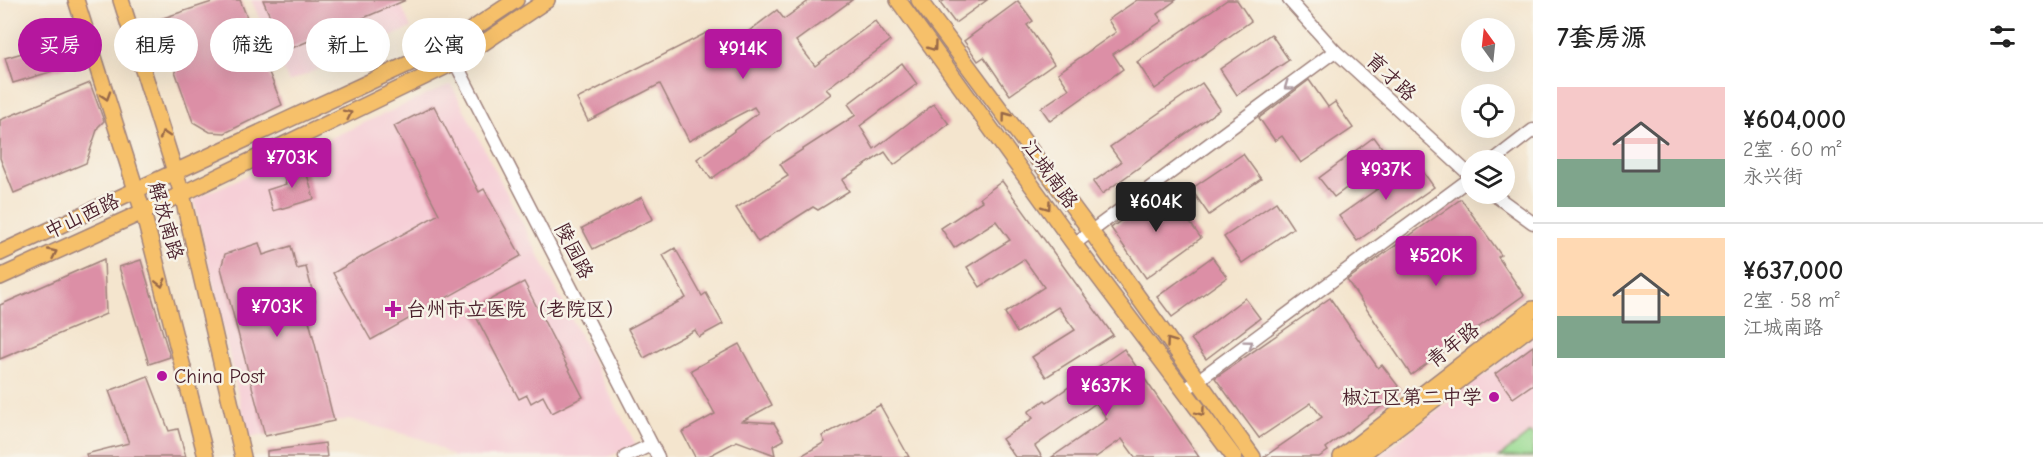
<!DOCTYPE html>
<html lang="zh">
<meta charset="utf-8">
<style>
body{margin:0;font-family:"Comic Neue","LXGW WenKai TC",sans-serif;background:#f2f2f2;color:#222;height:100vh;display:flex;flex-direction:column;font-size:22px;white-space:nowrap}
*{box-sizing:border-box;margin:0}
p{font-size:20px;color:#767676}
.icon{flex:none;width:33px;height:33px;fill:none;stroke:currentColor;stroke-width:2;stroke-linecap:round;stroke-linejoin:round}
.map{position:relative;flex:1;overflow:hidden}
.panel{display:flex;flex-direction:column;background:#fff;width:510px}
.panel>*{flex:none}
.guide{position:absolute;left:18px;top:18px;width:570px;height:54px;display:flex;gap:12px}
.needle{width:39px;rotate:345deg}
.fabs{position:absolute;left:1461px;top:18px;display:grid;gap:12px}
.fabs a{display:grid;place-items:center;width:54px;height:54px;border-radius:50%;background:#fff;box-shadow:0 6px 24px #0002;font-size:30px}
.price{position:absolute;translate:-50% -51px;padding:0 14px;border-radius:6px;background:#b5179e;color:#fff;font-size:20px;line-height:39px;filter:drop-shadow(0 2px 3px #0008)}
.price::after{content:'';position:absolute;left:50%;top:36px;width:18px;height:14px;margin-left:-9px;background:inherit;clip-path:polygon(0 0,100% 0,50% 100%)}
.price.current{background:#222;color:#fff}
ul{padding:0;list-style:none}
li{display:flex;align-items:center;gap:18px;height:150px;padding:0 24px}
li+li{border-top:2px solid #e0e0e0}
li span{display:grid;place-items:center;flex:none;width:168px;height:120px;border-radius:0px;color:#555}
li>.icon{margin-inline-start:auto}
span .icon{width:72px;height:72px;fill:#fffc;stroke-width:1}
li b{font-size:26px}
h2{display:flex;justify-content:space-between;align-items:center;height:72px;padding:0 24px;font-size:26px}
.pill{padding:0 21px;border-radius:27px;background:#fff;box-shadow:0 6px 24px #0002;font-size:21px;line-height:54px}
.pill.current{background:#b5179e;color:#fff}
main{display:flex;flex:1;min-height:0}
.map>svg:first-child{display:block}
.built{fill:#f6cfd7}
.green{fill:#99db92;stroke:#727d5e;stroke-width:1.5}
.building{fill:#dc8fa6}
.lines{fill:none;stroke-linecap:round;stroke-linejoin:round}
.minor-casing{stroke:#9f827c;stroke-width:15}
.major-casing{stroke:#9f827c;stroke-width:18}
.minor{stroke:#fff;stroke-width:12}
.major{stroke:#f6c06b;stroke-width:15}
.oneway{stroke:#976748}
.oneway2{stroke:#ae9aa0}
.poi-dot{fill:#b5179e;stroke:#f7f3e8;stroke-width:2}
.labels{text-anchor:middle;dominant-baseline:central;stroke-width:5;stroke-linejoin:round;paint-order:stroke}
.street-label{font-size:20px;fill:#4a1f2b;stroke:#f7f3e8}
.poi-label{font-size:20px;fill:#4a1f2b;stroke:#f7f3e8;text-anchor:start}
</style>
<main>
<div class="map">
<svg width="1533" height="457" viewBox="0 0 1533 457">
<rect width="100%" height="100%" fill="#f7f3e8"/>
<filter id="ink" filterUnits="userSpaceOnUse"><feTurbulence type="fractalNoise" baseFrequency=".0167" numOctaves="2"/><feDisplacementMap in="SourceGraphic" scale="12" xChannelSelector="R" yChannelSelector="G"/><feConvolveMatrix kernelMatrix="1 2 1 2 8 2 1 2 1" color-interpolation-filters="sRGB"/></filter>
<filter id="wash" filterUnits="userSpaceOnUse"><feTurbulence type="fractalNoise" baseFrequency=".008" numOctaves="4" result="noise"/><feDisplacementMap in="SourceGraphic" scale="24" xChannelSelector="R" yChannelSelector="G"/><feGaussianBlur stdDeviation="1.35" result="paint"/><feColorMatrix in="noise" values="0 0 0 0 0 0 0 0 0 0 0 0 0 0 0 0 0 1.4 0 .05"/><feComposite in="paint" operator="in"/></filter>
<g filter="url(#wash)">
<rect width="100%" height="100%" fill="#f4e5ce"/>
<g class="built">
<path d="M251,0H399L411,28L289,82Z"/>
<path d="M451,84L636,445L608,457H454L425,440L349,419L248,438L194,199Z"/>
<path d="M1533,337V457H1377Z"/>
</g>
<path class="green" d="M1530,433L1533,436V457H1499Z"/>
<g id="blocks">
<g class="building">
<path d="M218,0H240L282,105L225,133L210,132L193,122L157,20Z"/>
<path d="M263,0H406L285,51Z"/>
<path d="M810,0H852L796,41L815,66L875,21L890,41L826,89L831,94L711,179L697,159L758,113L754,107L689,141L660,84L588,121L577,99L710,31L721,52L777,10L784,19Z"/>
<path d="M945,0H987L955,23L940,3Z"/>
<path d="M1137,0H1176L1157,14L1162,21L1113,54L1123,69L1050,121L1041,108L1069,89L1058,73L1116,32L1108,20Z"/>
<path d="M1227,0H1237L1251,21L1155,89L1137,62Z"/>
<path d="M1018,1L1033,21L1027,25L1054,64L1010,95L984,57L978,61L964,41Z"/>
<path d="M1271,34L1289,60L1237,95L1220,69Z"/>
<path d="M60,42L67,67L13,83L5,58Z"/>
<path d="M902,63L917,84L860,126L874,149L934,104L949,124L894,165L885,152L842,180L849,191L818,210L813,207L758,242L736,208L788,176L780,164L856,115L848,104Z"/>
<path d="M1309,80L1328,107L1335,102L1353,128L1301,163L1282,136L1275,141L1259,118Z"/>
<path d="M90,83L104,121L98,127L86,163L14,193L0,158V120Z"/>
<path d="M1202,83L1220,109L1102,194L1093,182L1121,162L1110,147Z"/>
<path d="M434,106L479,192L484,189L521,256L371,340L333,273L439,214L394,126Z"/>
<path d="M1374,137L1389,157L1334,197L1319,178Z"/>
<path d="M1243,154L1261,179L1209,215L1191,189Z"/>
<path d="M1416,162L1434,187L1357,241L1339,216Z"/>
<path d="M304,164L314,199L273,211L267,190L286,184L282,170Z"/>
<path d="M1002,181L1113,335L1046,377L1032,357L1075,330L1058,307L1017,333L1005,313L1044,287L1024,259L980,287L967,267L1010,240L996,221L954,248L941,228L982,201L980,198Z"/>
<path d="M1165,188L1201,238L1146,278L1111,228Z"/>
<path d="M642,197L653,219L593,249L582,228Z"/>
<path d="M1461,199L1501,255L1498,257L1524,295L1411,375L1347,280Z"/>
<path d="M1276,202L1293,228L1242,263L1224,237Z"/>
<path d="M259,243L263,255L291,246L297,269L306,267L315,301L305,304L334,421L265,436L221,268L225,254Z"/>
<path d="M675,248L702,296L706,293L723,324L699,337L695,330L644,358L628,329L686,298L663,255Z"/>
<path d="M1212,257L1227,277L1172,317L1157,297Z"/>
<path d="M104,259L106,314L0,359V305Z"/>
<path d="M141,260L170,357L149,364L119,267Z"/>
<path d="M524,282L583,397L552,413L543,396L531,403L527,395L519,399L472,309Z"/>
<path d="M1245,298L1260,318L1206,359L1191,339Z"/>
<path d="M1330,298L1378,368L1382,365L1402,391L1326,448L1328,451L1319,457H1264L1322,417L1311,403L1259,438L1215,378Z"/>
<path d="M739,344L772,405L742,421L774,423L784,440L773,446L775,455L737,441L707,457H695L682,432L715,414L691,370Z"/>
<path d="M1533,346V384L1513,398L1495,374Z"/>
<path d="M1124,349L1199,457H1135L1122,439L1096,457H1052L1107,419L1096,403L1035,446L1042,457H1015L1002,439L1033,418L1028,412L1045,400L1047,402Z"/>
<path d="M148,376L169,431L178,429L186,457H87L86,454L129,443L109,391Z"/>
<path d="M880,405L909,457H799L825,442L822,436Z"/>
<path d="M325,443L327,457H267V451Z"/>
</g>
</g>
</g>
<g filter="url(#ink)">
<use href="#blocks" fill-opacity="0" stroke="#9f827c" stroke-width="1.5"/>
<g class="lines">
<g class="minor-casing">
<g id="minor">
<path d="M1289,0L1335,51L1472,177"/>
<path d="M455,62L658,457"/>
<path d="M1494,160L1533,130"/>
<path d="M1493,194L1533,223"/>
<path d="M1074,244L1335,51"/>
<path d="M1185,390L1472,177"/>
<path d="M625,457L651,445"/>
</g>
</g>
<g class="major-casing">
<g id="major">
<path d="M76,0L143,212L206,457"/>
<path d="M121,0L182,194L243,457"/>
<path d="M898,0L1074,244L1234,457"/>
<path d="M919,0L1090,230L1253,457"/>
<path d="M0,253L447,46L516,0"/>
<path d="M0,277L182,194L455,62L547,0"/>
<path d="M1341,457L1533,309"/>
<path d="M1358,457L1533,325"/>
</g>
</g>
<use href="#minor" class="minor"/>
<use href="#major" class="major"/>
</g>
<defs><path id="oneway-chevron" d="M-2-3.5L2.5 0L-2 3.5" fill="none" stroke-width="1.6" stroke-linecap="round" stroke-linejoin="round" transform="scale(1.5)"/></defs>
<g class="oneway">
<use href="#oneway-chevron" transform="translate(933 47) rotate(54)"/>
<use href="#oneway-chevron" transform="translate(106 96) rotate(72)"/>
<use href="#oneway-chevron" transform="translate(348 114) rotate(-26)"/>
<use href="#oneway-chevron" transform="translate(1006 116) rotate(-127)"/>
<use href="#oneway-chevron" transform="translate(164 135) rotate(-108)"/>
<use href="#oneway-chevron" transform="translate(1047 206) rotate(54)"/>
<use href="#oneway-chevron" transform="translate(53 253) rotate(-25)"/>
<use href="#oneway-chevron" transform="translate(161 283) rotate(76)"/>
<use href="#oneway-chevron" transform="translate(1170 342) rotate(-126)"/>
<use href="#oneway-chevron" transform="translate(1201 412) rotate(54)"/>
</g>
<g class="oneway2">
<use href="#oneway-chevron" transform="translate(1288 86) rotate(144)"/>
<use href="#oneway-chevron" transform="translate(1249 344) rotate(-37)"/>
</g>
</g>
<g class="poi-dot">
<path d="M390 300h6v6h6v6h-6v6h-6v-6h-6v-6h6z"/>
<circle cx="162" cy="376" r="6"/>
<circle cx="1494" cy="397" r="6"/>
</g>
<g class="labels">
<g class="street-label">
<text transform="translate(1391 77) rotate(43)">育才路</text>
<text transform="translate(1050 174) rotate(54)">江城南路</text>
<text transform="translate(82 216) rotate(-25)">中山西路</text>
<text transform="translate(166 221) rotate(74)">解放南路</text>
<text transform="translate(574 251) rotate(63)">陵园路</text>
<text transform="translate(1453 345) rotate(-38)">青年路</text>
</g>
<g class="poi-label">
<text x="406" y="309">台州市立医院（老院区）</text>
<text x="174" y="376">China Post</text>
<text x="1482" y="397" text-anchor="end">椒江区第二中学</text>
</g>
</g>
</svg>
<div class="fabs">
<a><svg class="needle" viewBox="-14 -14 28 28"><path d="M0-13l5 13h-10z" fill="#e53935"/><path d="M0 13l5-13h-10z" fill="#767676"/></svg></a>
<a><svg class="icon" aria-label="locate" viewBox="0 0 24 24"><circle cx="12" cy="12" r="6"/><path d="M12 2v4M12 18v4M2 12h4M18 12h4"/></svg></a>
<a><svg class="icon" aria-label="layers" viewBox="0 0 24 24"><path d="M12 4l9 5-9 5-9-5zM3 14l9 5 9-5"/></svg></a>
</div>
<b class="price" style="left:743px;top:80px">¥914K</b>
<b class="price" style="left:292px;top:189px">¥703K</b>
<b class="price" style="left:1386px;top:201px">¥937K</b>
<b class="price current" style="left:1156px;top:233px">¥604K</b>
<b class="price" style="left:1436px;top:287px">¥520K</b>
<b class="price" style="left:277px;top:338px">¥703K</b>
<b class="price" style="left:1106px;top:417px">¥637K</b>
<div class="guide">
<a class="pill current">买房</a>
<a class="pill">租房</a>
<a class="pill">筛选</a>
<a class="pill">新上</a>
<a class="pill">公寓</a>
</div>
</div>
<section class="panel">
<h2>7套房源<svg class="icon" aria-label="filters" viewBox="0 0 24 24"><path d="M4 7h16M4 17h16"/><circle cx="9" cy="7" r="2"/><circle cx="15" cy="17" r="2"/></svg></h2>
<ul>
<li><span style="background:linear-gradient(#f6c9c9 60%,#7fa58c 0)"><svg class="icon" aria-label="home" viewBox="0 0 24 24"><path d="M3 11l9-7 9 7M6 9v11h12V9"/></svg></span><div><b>¥604,000</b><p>2室 · 60 m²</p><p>永兴街</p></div></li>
<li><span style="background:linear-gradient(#ffd9b3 65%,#7fa58c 0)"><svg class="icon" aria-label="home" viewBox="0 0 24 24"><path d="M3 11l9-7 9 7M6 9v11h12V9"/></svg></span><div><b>¥637,000</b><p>2室 · 58 m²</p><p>江城南路</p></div></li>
</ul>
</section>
</main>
